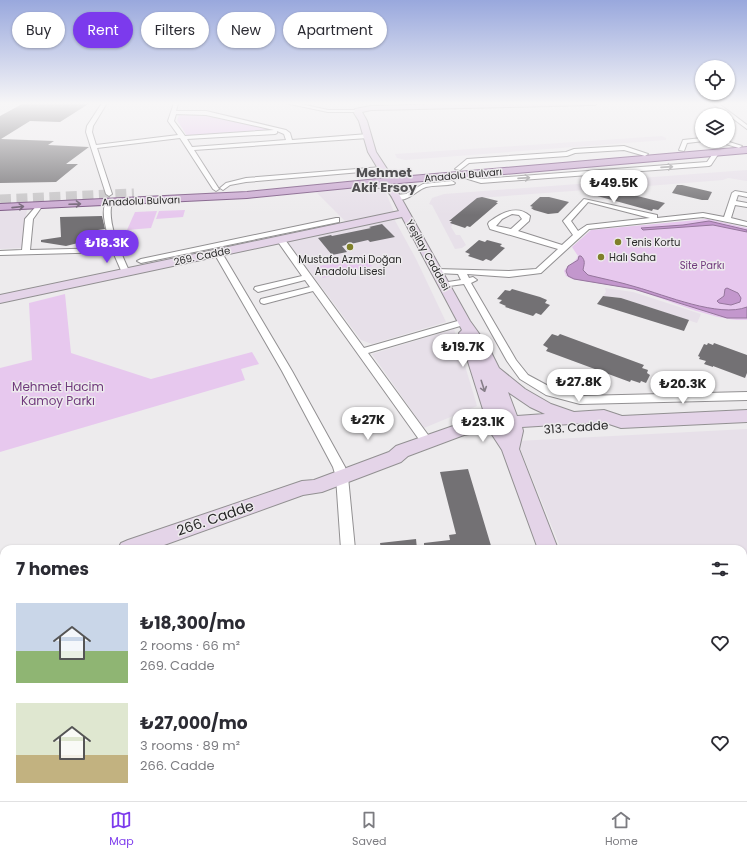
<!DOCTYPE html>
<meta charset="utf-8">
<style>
body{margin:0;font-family:Poppins,sans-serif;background:#f7f7f7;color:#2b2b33;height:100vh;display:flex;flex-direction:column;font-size:15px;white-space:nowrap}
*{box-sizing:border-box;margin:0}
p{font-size:13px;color:#7c7c81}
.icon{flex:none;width:22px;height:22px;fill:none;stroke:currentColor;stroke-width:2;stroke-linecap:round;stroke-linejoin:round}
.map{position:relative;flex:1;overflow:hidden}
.panel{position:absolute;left:0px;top:545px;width:747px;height:256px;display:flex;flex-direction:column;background:#fff;border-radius:12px 12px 0 0;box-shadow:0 1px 3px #0004}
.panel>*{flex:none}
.banner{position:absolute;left:12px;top:12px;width:400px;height:36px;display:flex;gap:8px}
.fabs{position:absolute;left:695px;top:60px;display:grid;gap:8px}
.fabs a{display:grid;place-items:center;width:40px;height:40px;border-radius:50%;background:#fff;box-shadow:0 1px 3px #0004;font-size:20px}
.price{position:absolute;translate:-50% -34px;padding:0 9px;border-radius:14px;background:#fff;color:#222;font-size:13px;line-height:26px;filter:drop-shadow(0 1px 2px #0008)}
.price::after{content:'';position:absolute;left:50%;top:24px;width:12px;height:9px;margin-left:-6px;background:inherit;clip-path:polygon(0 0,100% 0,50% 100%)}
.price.current{background:#7c3aed;color:#fff}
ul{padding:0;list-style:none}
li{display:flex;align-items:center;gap:12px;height:100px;padding:0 16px}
li span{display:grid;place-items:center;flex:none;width:112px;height:80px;border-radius:0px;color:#555}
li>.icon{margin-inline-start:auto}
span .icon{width:48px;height:48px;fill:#fffc;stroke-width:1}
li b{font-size:17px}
h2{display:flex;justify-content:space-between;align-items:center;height:48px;padding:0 16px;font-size:17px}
.pill{padding:0 14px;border-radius:18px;background:#fff;box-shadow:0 1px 3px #0004;font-size:14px;line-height:36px}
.pill.current{background:#7c3aed;color:#fff}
.tabs{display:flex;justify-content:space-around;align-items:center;height:56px;border-top:1px solid #e1e1e2;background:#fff;font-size:11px;color:#7c7c81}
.tabs a{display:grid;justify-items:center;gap:2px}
.tabs .current{color:#7c3aed}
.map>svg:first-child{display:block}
.built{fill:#e7e0e9}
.green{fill:#e7c8ee}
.water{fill:#c397cd;stroke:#95769c}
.building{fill:#737174}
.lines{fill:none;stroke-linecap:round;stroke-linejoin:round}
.primary-tunnel{stroke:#c6c4c6;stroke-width:11;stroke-dasharray:11 5.5;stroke-linecap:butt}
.street-casing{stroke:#929092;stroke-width:2}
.secondary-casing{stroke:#929092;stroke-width:2}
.primary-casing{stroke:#7a5682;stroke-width:2}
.street{fill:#fff;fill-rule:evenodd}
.secondary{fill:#e4d4e8;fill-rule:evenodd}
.primary{fill:#caa9d1;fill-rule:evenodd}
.oneway{stroke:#9f9e9f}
.oneway2{stroke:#716275}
.oneway3{stroke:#867e88}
.poi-dot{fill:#7f8029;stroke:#edebed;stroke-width:1.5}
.labels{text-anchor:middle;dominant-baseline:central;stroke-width:3;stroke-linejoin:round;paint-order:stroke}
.far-street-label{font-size:10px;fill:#292829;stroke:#edebed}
.far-poi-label{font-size:10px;fill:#292829;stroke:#edebed;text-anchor:start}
.far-park-label{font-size:10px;fill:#713a7d;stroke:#edebed}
.park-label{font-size:12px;fill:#713a7d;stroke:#edebed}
.street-label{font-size:12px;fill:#292829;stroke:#edebed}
.far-district-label{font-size:13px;font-weight:bold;fill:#525153;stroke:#edebed}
.near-street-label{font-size:14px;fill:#292829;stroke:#edebed}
</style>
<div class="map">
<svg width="747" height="801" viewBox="0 0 747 801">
<rect width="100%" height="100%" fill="#edebed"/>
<g class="built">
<path d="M662,136L666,138V140L405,160L397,158L395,154Z"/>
<path d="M747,170V181L728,178L723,180L610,189L593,186L586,190L478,198L450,220L453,224L451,227L456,235H460L466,245L462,248L455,249L432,205L429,204L432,198L444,194L604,182L603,181H628L627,179Z"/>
<path d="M364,187L378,188L386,193L394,212L347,223L315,191Z"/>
<path d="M27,208L23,248L0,249V209Z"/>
<path d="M393,217L416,259L446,322L372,344L361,340L288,242Z"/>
<path d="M605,288L633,292L701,314L697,323L621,298L603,296L606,292Z"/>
<path d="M454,329L477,406L424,428L372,354Z"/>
<path d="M747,429V801H661L660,797H743V549H561L517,441Z"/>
<path d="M389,797H630L632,801H390Z"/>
</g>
<g class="green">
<path d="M182,114H201L269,129L267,131L187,136L177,120L179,115Z"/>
<path d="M185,210L183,217L156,219L159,211Z"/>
<path d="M157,211L151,228L127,230L135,212Z"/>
<path d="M708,219L747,228V320C715,322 667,299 635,290C615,285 593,283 572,279L566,276L564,271C567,265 575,263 578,256L572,247L591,230Z"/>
<path d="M363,256L372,266L323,278L315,267Z"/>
<path d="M65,294L71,353L151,379L252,352L259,364L241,369L245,380L0,452V368L32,360L29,303Z"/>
</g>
<g class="water">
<path d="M709,221L747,230V232L713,225L643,230L641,228L683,225Z"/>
<path d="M579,256H581C586,261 584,264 583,270L588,275C604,279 620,282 636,287C665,295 719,318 747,307V318H727L634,289L574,279L568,276L566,271L568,266L578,260Z"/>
<path d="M727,288L738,293L741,298L740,302L731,305L719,303L717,301L724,296L725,289Z"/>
</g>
<g class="building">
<path d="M24,103H90L60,122L30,121L1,139L54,141L48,145L89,147L66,164H78L56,182L0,183V116Z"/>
<path d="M677,185H682L712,192L708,200H702L672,193Z"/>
<path d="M599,186L610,189L665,203L658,210L653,209L652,211L590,194Z"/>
<path d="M482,197L498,201L496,203H498L470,227L467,226L465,228L450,223L452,221H449L477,198Z"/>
<path d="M540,197H549L569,202L558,213L548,214L534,210L531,208L533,207L530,206Z"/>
<path d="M102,216L105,229L98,230L99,237L94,239L66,246L41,242V240L61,237L60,217Z"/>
<path d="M382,224L395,237L370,242L368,240L342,246L347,252L332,255L318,238L331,235L332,236L371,228L369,227Z"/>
<path d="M479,240L485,242L487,240L502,244L500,246L505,248L491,261L486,259L483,261L468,256L470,254L465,252Z"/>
<path d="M512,289L540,297L547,300L545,303L550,305L541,315L536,313L533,316L505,307L506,306L499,303L502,300L497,299L505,290L510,291Z"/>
<path d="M603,296L621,298L689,320L684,331L597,304Z"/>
<path d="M552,334L558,336L560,334L644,365L642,368L648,370L647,373L650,375L646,383L641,381L640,383L631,380L630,382L546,351L548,348L543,345Z"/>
<path d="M708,343L713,345L714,343L747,355V373L745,378L713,366V367L704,364L706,361L699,359L700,357L698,356L704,344L707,345Z"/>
<path d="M468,469L492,549H424V543L450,540L449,535L456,534L440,472Z"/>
<path d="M416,539L417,549H381L380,543Z"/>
</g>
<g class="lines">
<path class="primary-tunnel" d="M0,200L134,194"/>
<g class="street-casing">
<g id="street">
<path d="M102,103H107L93,126L92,132L96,145L178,135L168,121L174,103H178L176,111H206L286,130L290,133L292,140L368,134L371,136L368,138L194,150L219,189L216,191L213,189L180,138L97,148L112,194L109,196L106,194L86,132L87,126ZM176,114L206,115L274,130L185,136L174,121ZM277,131L284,134L286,140L192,147L187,139L275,134L277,133Z"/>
<path d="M285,103H296L328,110H358L360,111L358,112H328Z"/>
<path d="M712,103H718L747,125V129Z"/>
<path d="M702,138V141H704L687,143L684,151L679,150L683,140Z"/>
<path d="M716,141H726L742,146L739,148Z"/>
<path d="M624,146L648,154L645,156L624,150L575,153L567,156L469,163L460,170L455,169L467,159L566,152L574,149Z"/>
<path d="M716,151L719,153L711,165L709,166L481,183L455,175L458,173L481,179L707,162L714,152Z"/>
<path d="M382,167L385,169L384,170L246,182L230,185L223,190L220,188L226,183L246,178Z"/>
<path d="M452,181L455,183L454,184C445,186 435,185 426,187C416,190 405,206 393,197L396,195L406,194L423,184Z"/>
<path d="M735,191L747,193V197L738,195L736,201L747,203V207L735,205L731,218L747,222V226L703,217L589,229L541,273L509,277L467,274L469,278L473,277L477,280L471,283L516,360L528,375L554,389L580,396L747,392V400L580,404L546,395L520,379L507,361L464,284L442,287L441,285L442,283L461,280L458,274L437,273L433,271L437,269L509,271L536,269L558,249L490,229L488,224L489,222C501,213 517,204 530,216L529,221L518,231L562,245L573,235L563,221L584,199L657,215V218L703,213L724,217L732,193ZM588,202L650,218L587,225L578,231L571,221ZM512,214L519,215L522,219L511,229L496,226L502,219Z"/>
<path d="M109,201L112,203C106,222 122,255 130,273L129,275H123L113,252L0,255V251L22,250L25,219L38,204L40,203L43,205L33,219L30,250L111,248C109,237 97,206 109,201Z"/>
<path d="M336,218H339V222L141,263L137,261L141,259Z"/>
<path d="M277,237H283L364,348L461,320H467L469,322L467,324L368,353L431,439L433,442L431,445L427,446L423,445L313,291L264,304L261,303L260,301L261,299L310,287L305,280L258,292L254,289L255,287L302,276L276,239Z"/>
<path d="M215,251H221L222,253L292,371L345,467L348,477L355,549H341L336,477L333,467L282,371L214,253Z"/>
<rect x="351" y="797" width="20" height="4"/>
</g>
</g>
<g class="secondary-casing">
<g id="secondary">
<path d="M485,103H598L595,105L371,110L362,112L367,121L376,152L391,175L386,178L383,177L368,152L359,121L354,113L355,109L371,106Z"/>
<path d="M372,180L390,184L395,187L470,321L488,346L499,368L525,389L551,404L574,412L604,410L622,416L747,410V422L621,428L603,422L522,427L523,431L519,449L558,549H538L502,450L489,430L464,435L408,456L401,462L322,492L303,495L153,549H118L121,543L128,540L302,481L314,480L389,452L396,446L456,425L486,419L459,333L462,330L402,217L0,303V295L399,211C388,190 392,191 369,185L367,183L369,181ZM508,392L530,407L545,414L517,416Z"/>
<path d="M4,585V605L0,606V586Z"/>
<path d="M628,797H656L658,801H630Z"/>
</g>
</g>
<g class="primary-casing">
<path id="primary" d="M747,147V153L388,184L247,198L0,210V204L247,192L388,178Z"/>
</g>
<use href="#street" class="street"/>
<use href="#secondary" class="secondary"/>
<use href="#primary" class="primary"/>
</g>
<defs><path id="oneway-shaft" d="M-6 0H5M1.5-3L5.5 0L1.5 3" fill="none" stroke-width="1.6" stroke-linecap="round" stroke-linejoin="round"/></defs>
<g class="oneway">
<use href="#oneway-shaft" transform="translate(667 167) rotate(-4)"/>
<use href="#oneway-shaft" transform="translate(524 178) rotate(-4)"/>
</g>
<g class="oneway2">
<use href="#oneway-shaft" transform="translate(75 204) rotate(-2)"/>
<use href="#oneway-shaft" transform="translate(18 207) rotate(-6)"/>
</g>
<use class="oneway3" href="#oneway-shaft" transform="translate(483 386) rotate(72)"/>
<linearGradient id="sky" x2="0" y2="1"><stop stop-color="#99a8dd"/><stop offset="0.48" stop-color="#f7f6f7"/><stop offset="1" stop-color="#f7f6f7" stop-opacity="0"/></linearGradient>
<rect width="747" height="215" fill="url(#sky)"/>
<g class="poi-dot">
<circle cx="618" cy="242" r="4"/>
<circle cx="350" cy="247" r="4"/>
<circle cx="601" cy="257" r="4"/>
</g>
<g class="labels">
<g class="far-street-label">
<text transform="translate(463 175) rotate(-5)">Anadolu Bulvarı</text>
<text transform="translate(141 201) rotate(-2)">Anadolu Bulvarı</text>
<text transform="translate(428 255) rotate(61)">Yeşilay Caddesi</text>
<text transform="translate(202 256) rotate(-12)">269. Cadde</text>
</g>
<g class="far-poi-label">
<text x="626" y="242">Tenis Kortu</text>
<text x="609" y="257">Halı Saha</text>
<text x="350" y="259" text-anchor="middle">Mustafa Azmi Doğan<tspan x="350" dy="12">Anadolu Lisesi</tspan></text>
</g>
<g class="far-park-label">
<text x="702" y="265">Site Parkı</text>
</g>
<g class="park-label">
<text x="58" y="386">Mehmet Hacim<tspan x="58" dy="14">Kamoy Parkı</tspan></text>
</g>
<g class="street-label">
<text transform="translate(576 427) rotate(-4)">313. Cadde</text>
</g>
<g class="far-district-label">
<text x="384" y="172">Mehmet<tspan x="384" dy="15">Akif Ersoy</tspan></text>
</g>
<g class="near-street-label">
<text transform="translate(215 518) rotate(-19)">266. Cadde</text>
</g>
</g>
</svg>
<div class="fabs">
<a><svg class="icon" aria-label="locate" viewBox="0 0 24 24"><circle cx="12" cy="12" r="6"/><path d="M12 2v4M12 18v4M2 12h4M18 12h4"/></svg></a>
<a><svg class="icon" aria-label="layers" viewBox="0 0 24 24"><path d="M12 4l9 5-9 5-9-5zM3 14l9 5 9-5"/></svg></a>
</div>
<b class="price" style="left:614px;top:204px">₺49.5K</b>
<b class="price current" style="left:107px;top:264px">₺18.3K</b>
<b class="price" style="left:463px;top:368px">₺19.7K</b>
<b class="price" style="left:579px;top:403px">₺27.8K</b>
<b class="price" style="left:683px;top:405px">₺20.3K</b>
<b class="price" style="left:368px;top:441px">₺27K</b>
<b class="price" style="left:483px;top:443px">₺23.1K</b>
<div class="banner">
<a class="pill">Buy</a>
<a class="pill current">Rent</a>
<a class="pill">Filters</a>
<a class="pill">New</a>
<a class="pill">Apartment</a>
</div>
<section class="panel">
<h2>7 homes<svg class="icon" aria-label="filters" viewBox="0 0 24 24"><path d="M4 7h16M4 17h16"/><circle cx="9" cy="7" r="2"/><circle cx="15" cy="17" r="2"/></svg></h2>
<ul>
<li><span style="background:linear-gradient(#c9d6e8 60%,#8fb573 0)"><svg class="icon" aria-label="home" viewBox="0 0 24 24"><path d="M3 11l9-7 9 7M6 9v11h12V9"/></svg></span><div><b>₺18,300/mo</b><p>2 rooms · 66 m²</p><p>269. Cadde</p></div><svg class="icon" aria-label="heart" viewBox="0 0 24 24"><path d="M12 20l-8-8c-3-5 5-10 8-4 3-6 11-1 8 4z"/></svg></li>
<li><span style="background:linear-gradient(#dfe7d0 65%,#c2b280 0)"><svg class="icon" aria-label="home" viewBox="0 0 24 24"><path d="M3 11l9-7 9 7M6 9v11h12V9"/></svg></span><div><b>₺27,000/mo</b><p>3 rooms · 89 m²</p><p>266. Cadde</p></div><svg class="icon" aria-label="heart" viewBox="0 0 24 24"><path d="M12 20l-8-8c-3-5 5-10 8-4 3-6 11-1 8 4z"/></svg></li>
</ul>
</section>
</div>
<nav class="tabs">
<a class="current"><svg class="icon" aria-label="map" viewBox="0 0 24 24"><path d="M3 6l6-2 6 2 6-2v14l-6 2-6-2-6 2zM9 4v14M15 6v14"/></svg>Map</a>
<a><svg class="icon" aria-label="saved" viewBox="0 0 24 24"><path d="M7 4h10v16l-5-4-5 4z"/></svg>Saved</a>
<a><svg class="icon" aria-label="home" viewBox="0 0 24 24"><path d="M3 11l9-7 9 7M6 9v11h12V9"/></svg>Home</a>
</nav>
